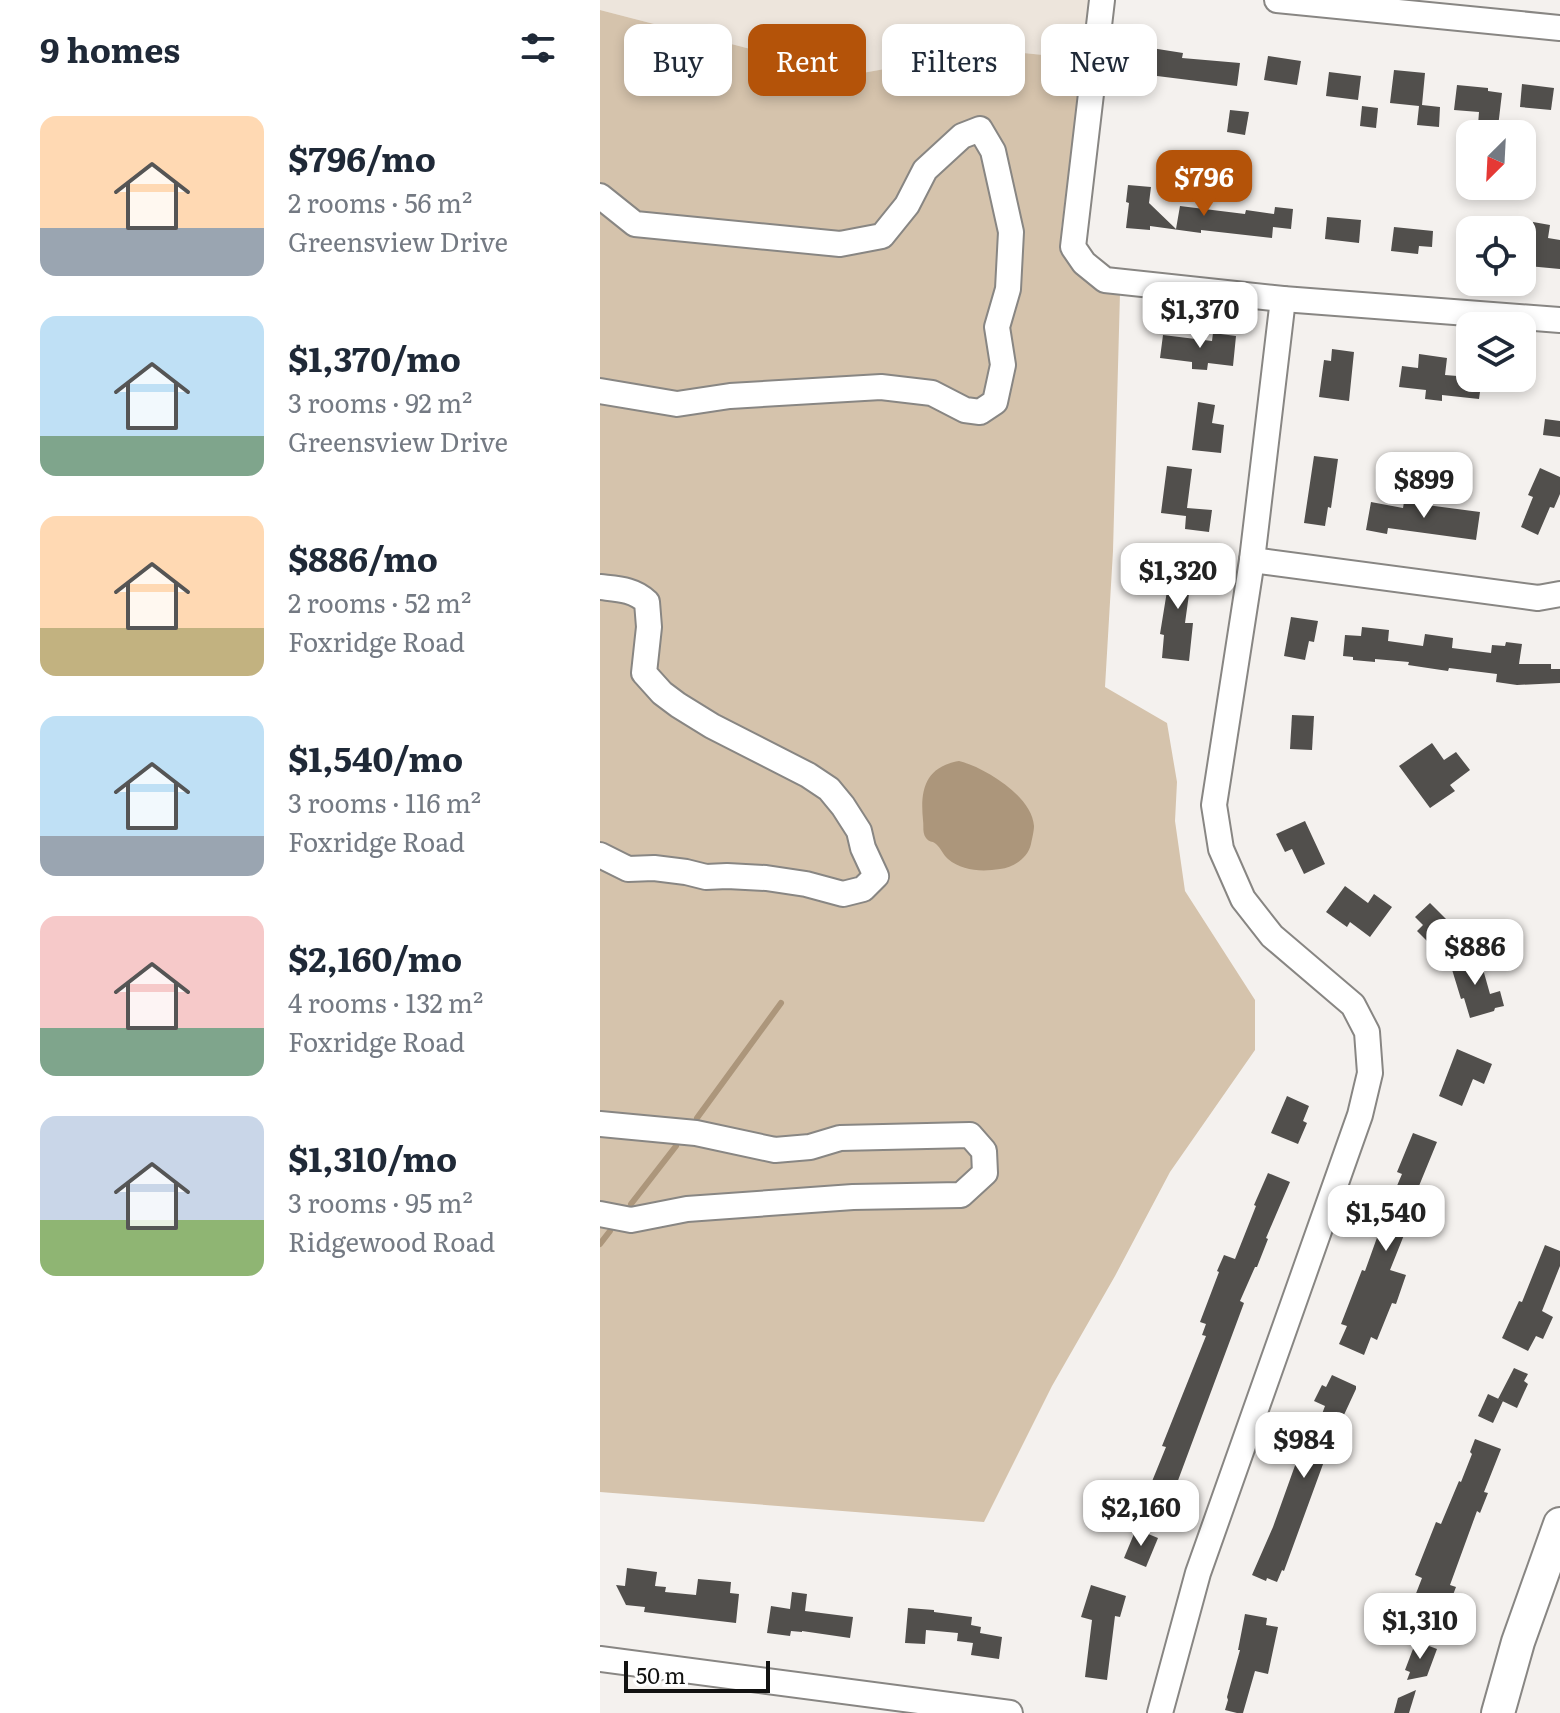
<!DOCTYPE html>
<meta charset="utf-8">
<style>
body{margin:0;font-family:Literata,serif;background:#f6f6f7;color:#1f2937;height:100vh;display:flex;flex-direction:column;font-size:30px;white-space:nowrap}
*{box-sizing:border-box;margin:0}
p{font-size:26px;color:#747a83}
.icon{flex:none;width:44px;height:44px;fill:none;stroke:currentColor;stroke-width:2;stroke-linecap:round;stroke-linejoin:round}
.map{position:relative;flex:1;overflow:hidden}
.drawer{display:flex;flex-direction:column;background:#fff;width:600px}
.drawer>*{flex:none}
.guide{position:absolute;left:24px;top:24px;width:760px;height:72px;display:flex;gap:16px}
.needle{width:52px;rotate:204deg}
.fabs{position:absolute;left:856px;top:120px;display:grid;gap:16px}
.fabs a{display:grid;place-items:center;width:80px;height:80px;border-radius:16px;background:#fff;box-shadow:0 4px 12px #0003;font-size:40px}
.scale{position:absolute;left:24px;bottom:20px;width:146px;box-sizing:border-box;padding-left:8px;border:4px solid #121211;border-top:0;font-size:22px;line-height:28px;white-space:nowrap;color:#121211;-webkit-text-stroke:6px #fff;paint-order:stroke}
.price{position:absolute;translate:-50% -68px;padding:0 18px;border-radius:16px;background:#fff;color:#222;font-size:26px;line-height:52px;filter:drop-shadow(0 2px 4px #0008)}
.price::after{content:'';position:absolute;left:50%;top:48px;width:24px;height:18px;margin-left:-12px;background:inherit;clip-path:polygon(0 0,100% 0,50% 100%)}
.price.selected{background:#b45309;color:#fff}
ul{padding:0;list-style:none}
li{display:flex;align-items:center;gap:24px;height:200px;padding:0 40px}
li span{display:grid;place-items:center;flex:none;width:224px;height:160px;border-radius:16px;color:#555}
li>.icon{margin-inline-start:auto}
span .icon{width:96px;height:96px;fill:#fffc;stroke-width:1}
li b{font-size:34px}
h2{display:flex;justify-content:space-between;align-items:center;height:96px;padding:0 40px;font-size:34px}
.pill{padding:0 28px;border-radius:16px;background:#fff;box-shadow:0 4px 12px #0003;font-size:28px;line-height:72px}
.pill.selected{background:#b45309;color:#fff}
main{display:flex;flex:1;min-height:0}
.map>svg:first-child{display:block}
.built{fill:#ede5dc}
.green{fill:#d5c3ac}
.water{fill:#ac967b}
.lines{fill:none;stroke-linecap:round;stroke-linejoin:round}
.stream{stroke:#ac967b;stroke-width:6}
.building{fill:#514f4c}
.minor-casing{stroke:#888683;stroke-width:28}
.major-casing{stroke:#888683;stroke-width:36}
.minor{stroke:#fff;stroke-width:24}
.major{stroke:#fff;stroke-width:32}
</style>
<main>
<section class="drawer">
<h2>9 homes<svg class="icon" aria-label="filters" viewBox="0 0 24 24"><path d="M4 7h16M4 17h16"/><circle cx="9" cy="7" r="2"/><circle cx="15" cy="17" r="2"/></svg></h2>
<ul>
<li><span style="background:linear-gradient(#ffd9b3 70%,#9aa5b1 0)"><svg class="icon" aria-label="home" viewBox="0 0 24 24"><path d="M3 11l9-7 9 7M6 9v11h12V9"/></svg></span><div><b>$796/mo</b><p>2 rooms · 56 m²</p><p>Greensview Drive</p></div></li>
<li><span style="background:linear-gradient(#bfe0f5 75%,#7fa58c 0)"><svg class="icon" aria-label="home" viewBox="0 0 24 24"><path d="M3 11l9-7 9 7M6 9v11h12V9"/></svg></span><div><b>$1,370/mo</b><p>3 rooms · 92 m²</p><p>Greensview Drive</p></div></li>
<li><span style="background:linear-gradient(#ffd9b3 70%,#c2b280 0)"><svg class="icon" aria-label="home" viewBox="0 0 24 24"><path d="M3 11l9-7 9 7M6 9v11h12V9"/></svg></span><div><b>$886/mo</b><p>2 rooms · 52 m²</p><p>Foxridge Road</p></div></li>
<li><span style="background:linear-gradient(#bfe0f5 75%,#9aa5b1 0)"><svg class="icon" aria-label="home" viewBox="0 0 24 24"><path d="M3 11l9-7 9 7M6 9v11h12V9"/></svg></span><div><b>$1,540/mo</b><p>3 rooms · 116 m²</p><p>Foxridge Road</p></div></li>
<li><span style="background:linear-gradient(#f6c9c9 70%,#7fa58c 0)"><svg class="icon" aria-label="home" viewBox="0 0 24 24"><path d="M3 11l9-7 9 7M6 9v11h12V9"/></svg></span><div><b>$2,160/mo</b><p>4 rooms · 132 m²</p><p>Foxridge Road</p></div></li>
<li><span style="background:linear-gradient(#c9d6e8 65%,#8fb573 0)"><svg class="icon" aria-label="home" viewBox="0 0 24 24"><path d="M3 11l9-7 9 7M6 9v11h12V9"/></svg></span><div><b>$1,310/mo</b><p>3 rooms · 95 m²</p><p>Ridgewood Road</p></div></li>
</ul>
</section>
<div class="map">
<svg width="960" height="1713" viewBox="0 0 960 1713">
<rect width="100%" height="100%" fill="#f4f1ee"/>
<path class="built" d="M0,0H490L483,59L392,50L251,75L0,10Z"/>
<path class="green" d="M0,10L251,75L392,50L483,59L461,231L463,248L520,293L513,551L505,687L567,723L577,782L575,821L585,891L655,1000V1050L570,1172L515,1276L452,1386L384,1522L0,1492Z"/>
<path class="water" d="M359,761C384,767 432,796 434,826C434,831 432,839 431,844C428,858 414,867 400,869C382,872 362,871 348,859C343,855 341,848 336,844C331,840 330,843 326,838C322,832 324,827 323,820C320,790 325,767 359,761Z"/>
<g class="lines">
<g class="stream">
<path d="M97,1118L181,1003"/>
<path d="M31,1204L76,1146"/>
<path d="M0,1244L10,1231"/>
</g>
</g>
<g class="building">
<path d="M545,47L583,53L582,58L640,63L637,86L541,74Z"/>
<path d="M668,56L701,61L697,85L664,80Z"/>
<path d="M794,70L825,73L822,105L840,107L839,127L817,125L819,106L790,103Z"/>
<path d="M729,72L761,76L758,100L726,96Z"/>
<path d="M922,84L954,88L951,110L920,107Z"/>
<path d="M857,85L888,88V91L902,93L898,127L878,125L879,112L854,110Z"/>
<path d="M762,106L778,108L776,128L760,126Z"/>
<path d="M630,110L649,112L645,135L627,132Z"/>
<path d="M528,185L551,187L549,203L576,229L580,206L645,214L646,210L674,214L673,221L675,207L693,209L691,229L673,227L672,238L601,230V233L550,226V230L526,228L529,203L526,202Z"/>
<path d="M727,217L761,220L759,243L725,239Z"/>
<path d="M933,222L950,225L948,238L960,240V269L928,266Z"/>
<path d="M794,227L833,231L832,247L819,246L818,254L791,251Z"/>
<path d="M613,333L636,336L633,366L608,363L607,370L592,369V362L560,358L563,335L612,341Z"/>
<path d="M732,349L754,352L749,401L719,397L724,360L731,361Z"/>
<path d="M819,354L847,358L845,375L882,378L879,399L842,395V401L825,399L826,390L799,387L802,366L818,368Z"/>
<path d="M598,402L615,405L612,423L624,425L621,453L592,450Z"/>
<path d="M945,419L960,421V437L943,435Z"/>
<path d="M714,456L738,459L731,508L728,507L725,526L704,523Z"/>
<path d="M567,466L592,469L587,508L612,510L609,532L585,529L586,516L561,513Z"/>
<path d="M940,468L960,477V494L954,508L950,507L938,535L921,527L933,497L928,495Z"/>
<path d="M771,502L803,508L804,502L880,512L876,540L788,528L787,534L766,530Z"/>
<path d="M573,554L594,558L585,623H593L589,661L562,658L564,635L560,634Z"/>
<path d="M691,617L718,621L714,642L709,641L705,660L684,656Z"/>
<path d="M762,627L789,630L788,641L823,646L825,634L853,638L852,648L891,653L892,645L905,646L906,642L922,644L919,664H951V669H960V683L917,685L896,682L897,674L849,668L848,671L808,665L809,662L775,659V662L753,660V657L743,656L745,635L761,636Z"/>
<path d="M692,715L714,716L712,750L690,749Z"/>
<path d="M832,743L844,760L856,752L870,770L850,785L855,791L830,808L799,766Z"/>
<path d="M705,821L725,864L704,874L692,849L685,852L676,834Z"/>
<path d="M745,886L768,903L774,894L792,907L770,937L750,922L747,927L726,912Z"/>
<path d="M830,903L860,933L839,953L817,931L823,925L815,917Z"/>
<path d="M879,955L890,994L900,991L904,1006L895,1008L894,1011L870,1018L864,998L861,999L850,963Z"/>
<path d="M857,1049L892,1064L884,1084L873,1079L862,1106L839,1096Z"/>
<path d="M687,1096L709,1106L703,1121L707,1123L698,1144L671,1133Z"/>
<path d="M813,1133L837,1142L812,1203L819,1206L812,1221L810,1220L790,1270L806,1275L796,1304L792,1303L777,1340L771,1337L764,1355L739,1344L747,1326L741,1324L762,1270L765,1271L779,1232L774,1230L781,1213L785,1214L802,1174L797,1172Z"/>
<path d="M668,1173L690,1182L666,1238L668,1239L657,1267H655L640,1301L644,1303L567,1510L544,1501L566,1447L562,1446L606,1336L602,1335L606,1324L600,1322L619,1272L617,1271L624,1255L635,1259L656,1206L654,1205Z"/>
<path d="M945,1245L960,1251V1266L942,1311L953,1317L943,1339L936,1336L928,1351L902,1338L919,1301L922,1302Z"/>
<path d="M914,1368L928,1374L924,1381L928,1384L917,1408L898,1399Z"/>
<path d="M732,1375L756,1386V1389L730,1445L684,1571L682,1570L677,1582L667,1578L666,1581L652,1575L673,1527L707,1432L714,1435L725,1406L714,1401L722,1385L726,1387Z"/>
<path d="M888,1394L903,1401L893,1423L878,1416Z"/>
<path d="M875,1439L901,1449L884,1492L888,1493L880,1513L877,1511L850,1585L856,1587L848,1608L843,1606L840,1616L823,1610L826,1600L815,1596L822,1578L815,1575L836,1522L841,1524L859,1481L861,1482L872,1454L870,1452Z"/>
<path d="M536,1529L558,1538L546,1567L524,1558Z"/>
<path d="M27,1568L57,1572L55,1586L66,1587L65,1592L96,1595L98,1579L131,1582L130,1593L139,1594L136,1623L44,1612L45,1607L26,1605L16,1585L25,1586Z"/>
<path d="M491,1585L526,1596L520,1617L515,1616L507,1680L485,1677L492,1620L481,1617Z"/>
<path d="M192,1592L207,1594L205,1611L253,1617L250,1638L202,1631V1632L191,1631L190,1636L167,1633L171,1606L190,1609Z"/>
<path d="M308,1608L334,1610V1612L372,1617L371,1625L381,1627L380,1633L402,1637L399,1659L371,1655L373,1643L357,1641L358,1633L326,1630L325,1644L305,1643Z"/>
<path d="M645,1614L667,1618L666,1625L678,1627L668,1674L655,1671L643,1713H637L625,1710L628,1700L627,1697L640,1650H638Z"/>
<path d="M816,1641L837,1649L827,1676L807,1680L810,1672L805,1670Z"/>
<path d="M816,1690L809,1713H794L798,1698Z"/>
</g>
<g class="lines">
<g class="minor-casing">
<g id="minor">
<path d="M502,0L473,247L484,263L505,280L683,299L960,320"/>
<path d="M677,0L960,28"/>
<path d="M0,196L35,224L240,244L282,236L307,205L325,170L362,136L380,129L393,151L411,232L408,289L397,327L403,365L395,402L380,412L365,410L332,393L281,387L130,396L77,404L0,391"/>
<path d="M652,560L938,598L960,594"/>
<path d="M0,587C17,589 34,589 47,602L49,627L44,673L62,693L78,705L112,726L208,775L229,789L243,806L259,831L263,848L276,876L263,889L243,894L206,884L166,878L127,876L106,877L86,872L54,868L28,869L0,855"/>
<path d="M0,1124L96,1133L175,1150L210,1147L240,1138L370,1135L384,1151L385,1173L361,1195L253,1197L87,1209L31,1220L0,1214"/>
<path d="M0,1659L410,1713"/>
<path d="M560,1713L598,1573L760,1115L770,1073L767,1032L753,1005L672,936L643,899L621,849L614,805L652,560L683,299"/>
</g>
</g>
<g class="major-casing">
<path id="major" d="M898,1713L918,1642L960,1524"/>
</g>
<use href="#minor" class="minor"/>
<use href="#major" class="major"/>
</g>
</svg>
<div class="fabs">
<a><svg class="needle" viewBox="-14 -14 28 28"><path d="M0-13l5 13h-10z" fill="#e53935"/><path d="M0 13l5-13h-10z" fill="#747a83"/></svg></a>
<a><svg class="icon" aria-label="locate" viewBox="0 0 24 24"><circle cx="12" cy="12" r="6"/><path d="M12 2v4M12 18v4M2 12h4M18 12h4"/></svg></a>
<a><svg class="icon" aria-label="layers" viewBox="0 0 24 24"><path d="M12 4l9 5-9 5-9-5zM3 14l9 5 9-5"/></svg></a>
</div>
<div class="scale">50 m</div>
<b class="price selected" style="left:604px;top:218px">$796</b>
<b class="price" style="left:600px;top:350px">$1,370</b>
<b class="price" style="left:824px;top:520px">$899</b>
<b class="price" style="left:578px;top:611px">$1,320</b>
<b class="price" style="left:875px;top:987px">$886</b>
<b class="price" style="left:786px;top:1253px">$1,540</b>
<b class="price" style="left:704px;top:1480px">$984</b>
<b class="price" style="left:541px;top:1548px">$2,160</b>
<b class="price" style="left:820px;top:1661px">$1,310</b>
<div class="guide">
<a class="pill">Buy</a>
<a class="pill selected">Rent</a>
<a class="pill">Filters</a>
<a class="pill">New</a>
</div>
</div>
</main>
